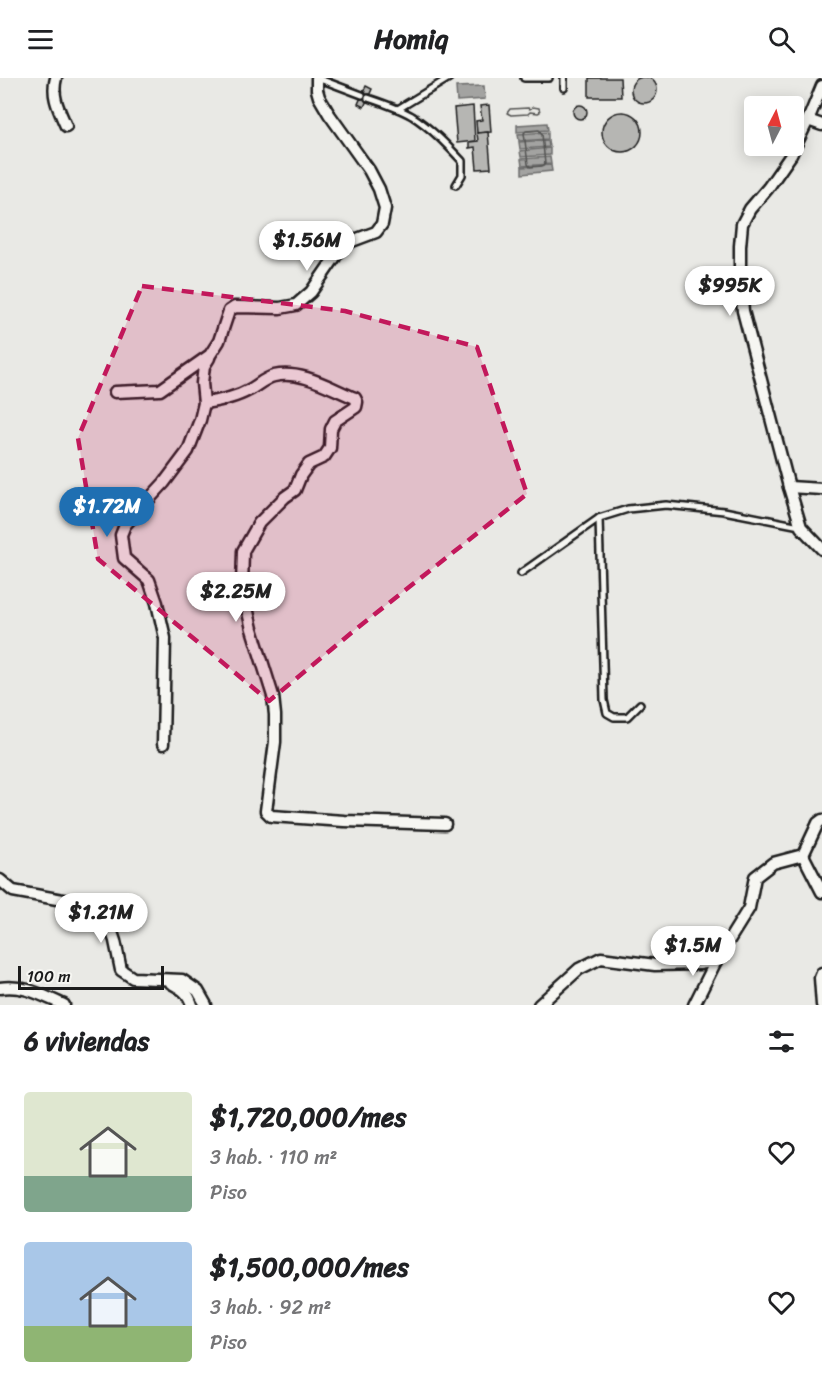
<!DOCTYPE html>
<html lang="es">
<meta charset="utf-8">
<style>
body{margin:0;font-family:Sriracha,sans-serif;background:#f6f6f6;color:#202124;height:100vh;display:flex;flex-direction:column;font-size:22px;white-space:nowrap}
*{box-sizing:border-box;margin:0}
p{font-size:20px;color:#757577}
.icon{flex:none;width:33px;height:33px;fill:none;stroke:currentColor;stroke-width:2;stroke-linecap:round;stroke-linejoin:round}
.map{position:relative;height:927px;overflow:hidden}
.side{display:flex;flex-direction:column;background:#fff;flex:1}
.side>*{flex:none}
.needle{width:39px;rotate:6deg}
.tools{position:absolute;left:744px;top:18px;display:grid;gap:12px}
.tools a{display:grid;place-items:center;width:60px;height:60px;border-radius:6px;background:#fff;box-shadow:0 3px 15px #0003;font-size:30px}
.scale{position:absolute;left:18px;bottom:15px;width:146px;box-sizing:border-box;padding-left:6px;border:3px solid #1c1c1c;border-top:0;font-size:16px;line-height:21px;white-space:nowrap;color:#1c1c1c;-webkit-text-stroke:4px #f6f6f2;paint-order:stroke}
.price{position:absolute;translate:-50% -51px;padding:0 14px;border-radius:21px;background:#fff;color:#222;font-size:20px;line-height:39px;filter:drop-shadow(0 2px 3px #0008)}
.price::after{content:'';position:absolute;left:50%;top:36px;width:18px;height:14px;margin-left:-9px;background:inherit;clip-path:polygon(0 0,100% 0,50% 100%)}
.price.current{background:#1f6fb2;color:#fff}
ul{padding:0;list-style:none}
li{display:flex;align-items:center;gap:18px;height:150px;padding:0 24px}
li span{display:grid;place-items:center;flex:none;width:168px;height:120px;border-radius:6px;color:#555}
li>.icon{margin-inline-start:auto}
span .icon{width:72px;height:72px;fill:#fffc;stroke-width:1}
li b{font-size:26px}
h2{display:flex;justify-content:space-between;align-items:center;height:72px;padding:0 24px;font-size:26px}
header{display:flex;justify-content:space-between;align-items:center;height:78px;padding:0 24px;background:#fff;font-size:27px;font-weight:800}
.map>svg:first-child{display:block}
.water{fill:#a3a3a1;stroke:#6d6d6c;stroke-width:1.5}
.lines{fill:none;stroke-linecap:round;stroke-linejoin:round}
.shore{stroke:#525251;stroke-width:1.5}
.building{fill:#b6b6b3;stroke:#1c1c1c;stroke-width:1.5}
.service-casing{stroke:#1c1c1c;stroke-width:10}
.minor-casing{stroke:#1c1c1c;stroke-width:15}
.service{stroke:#f6f6f2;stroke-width:5}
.minor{stroke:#f6f6f2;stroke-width:10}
.marked{fill:#c2185b;fill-opacity:0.2;stroke:#c2185b;stroke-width:4.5;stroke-dasharray:12 8;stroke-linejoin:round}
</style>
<header><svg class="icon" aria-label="menu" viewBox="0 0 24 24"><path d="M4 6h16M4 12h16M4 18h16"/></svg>Homiq<svg class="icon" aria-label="search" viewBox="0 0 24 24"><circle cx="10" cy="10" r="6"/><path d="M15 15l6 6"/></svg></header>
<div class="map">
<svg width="822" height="927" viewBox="0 0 822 927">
<rect width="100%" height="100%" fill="#e9e9e5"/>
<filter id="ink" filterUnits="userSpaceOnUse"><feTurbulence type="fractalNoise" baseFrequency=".0167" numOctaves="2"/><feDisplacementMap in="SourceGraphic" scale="12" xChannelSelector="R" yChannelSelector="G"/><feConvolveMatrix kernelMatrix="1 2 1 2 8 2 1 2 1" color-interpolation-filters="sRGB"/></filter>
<g filter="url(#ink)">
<g class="water">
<path d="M484,8L485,21L457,23L456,9Z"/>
<path d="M547,45L548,52L517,54V47Z"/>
<path d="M548,54V61L519,63L518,56Z"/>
<path d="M548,62L549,69L520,71L519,64Z"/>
<path d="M550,70V77L521,79L520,73Z"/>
<path d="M550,79L551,86L522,88L521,81Z"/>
<path d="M551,87L552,93L522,96V89Z"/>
</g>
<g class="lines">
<g class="shore">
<path d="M533,29L539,30L540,34L538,35L530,34L528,36L511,37L507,35L510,31L528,30L530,31Z"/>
<path d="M539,52L542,56L545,86L542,88L530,89L528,86L524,55L526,53Z"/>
</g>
</g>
<g class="building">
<circle cx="644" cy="12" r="13"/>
<path d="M589,0H620L621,19H589Z"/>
<path d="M366,8L372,11L364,29L358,26Z"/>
<path d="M489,27L491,54L477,55L476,43L482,42L480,28Z"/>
<circle cx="580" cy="34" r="7"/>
<path d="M473,28L475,63L457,65L454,30Z"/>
<circle cx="622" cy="54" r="20"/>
<path d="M488,54L491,90L477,91L475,69L469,70V64L478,63L477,55Z"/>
</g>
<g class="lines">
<g class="service-casing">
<g id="service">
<path d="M317,0L362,17"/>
<path d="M524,0H549"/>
<path d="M564,0V10"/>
<path d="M368,20C383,25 398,30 412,38C431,50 447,67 462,83V97L456,107"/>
<path d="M398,31L449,0"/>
<path d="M599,440L604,622L607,635L614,639H627L640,626"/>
<path d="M521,495L599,440L628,431L666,427L724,433L800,448"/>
</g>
</g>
<g class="minor-casing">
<g id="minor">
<path d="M56,0C51,18 59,32 66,48"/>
<path d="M822,8L808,42L791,77L768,110L750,131L742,146L740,168V196L743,233L789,409L801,449L822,471"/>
<path d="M808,42L822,47"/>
<path d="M115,314L160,312L210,277L219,263L229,233L235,229L280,230L296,227L311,214L342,169L352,163L376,154L382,146L385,130L379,111L369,92L329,36L319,19L317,12V0"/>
<path d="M204,325C219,323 235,320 249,312C257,308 265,300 274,298C302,292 330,310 355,320L357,324L356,329L335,343L331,351L330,370L324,379L309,386L301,397L295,412L285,419L259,445L243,473L242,508L252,551L273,618L275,637V664L266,733L271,738L344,743L445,746"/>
<path d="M789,409L822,411"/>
<path d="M163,666L165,560L157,525L149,502L124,480L121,457L125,447L164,405L188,373L200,342L204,325L202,305L204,288L209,280"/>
<path d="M803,777L822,814"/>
<path d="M0,802L13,813L90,827L109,845L115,863L121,892L133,900L182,902L198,913L206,927"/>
<path d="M171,905C182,911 188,914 192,927"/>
<path d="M0,910C24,906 43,918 64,927"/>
<path d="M539,927L579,891L601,880L655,887L699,886L716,883L749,830L755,799L773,785L803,777L818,745L822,742"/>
<path d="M694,927L716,883"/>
<path d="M822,927L820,900L822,895"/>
</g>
</g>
<use href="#service" class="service"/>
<use href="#minor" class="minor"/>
</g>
</g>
<path class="marked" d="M142,208L345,233L477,269L527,416L356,551L269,623L98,481L78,360Z"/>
</svg>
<div class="tools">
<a><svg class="needle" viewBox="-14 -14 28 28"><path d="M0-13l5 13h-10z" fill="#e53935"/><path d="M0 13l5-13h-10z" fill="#757577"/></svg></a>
</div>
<div class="scale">100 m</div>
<b class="price" style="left:307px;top:194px">$1.56M</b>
<b class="price" style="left:730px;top:239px">$995K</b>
<b class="price current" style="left:107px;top:460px">$1.72M</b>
<b class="price" style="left:236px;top:545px">$2.25M</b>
<b class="price" style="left:101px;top:866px">$1.21M</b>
<b class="price" style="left:693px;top:899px">$1.5M</b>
</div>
<section class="side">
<h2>6 viviendas<svg class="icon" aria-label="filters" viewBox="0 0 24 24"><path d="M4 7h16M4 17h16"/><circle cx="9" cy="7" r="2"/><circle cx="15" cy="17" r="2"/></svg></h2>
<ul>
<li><span style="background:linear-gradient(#dfe7d0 70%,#7fa58c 0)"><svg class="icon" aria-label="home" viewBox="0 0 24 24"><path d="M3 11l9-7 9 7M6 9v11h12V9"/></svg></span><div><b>$1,720,000/mes</b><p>3 hab. · 110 m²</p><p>Piso</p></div><svg class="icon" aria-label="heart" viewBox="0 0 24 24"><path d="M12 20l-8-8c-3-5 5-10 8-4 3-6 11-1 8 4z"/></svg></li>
<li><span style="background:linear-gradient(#a9c7e8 70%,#8fb573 0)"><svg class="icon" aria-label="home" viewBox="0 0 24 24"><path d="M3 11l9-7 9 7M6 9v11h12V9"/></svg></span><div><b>$1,500,000/mes</b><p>3 hab. · 92 m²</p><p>Piso</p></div><svg class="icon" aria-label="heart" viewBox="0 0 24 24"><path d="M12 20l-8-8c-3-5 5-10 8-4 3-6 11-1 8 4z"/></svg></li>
</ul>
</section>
